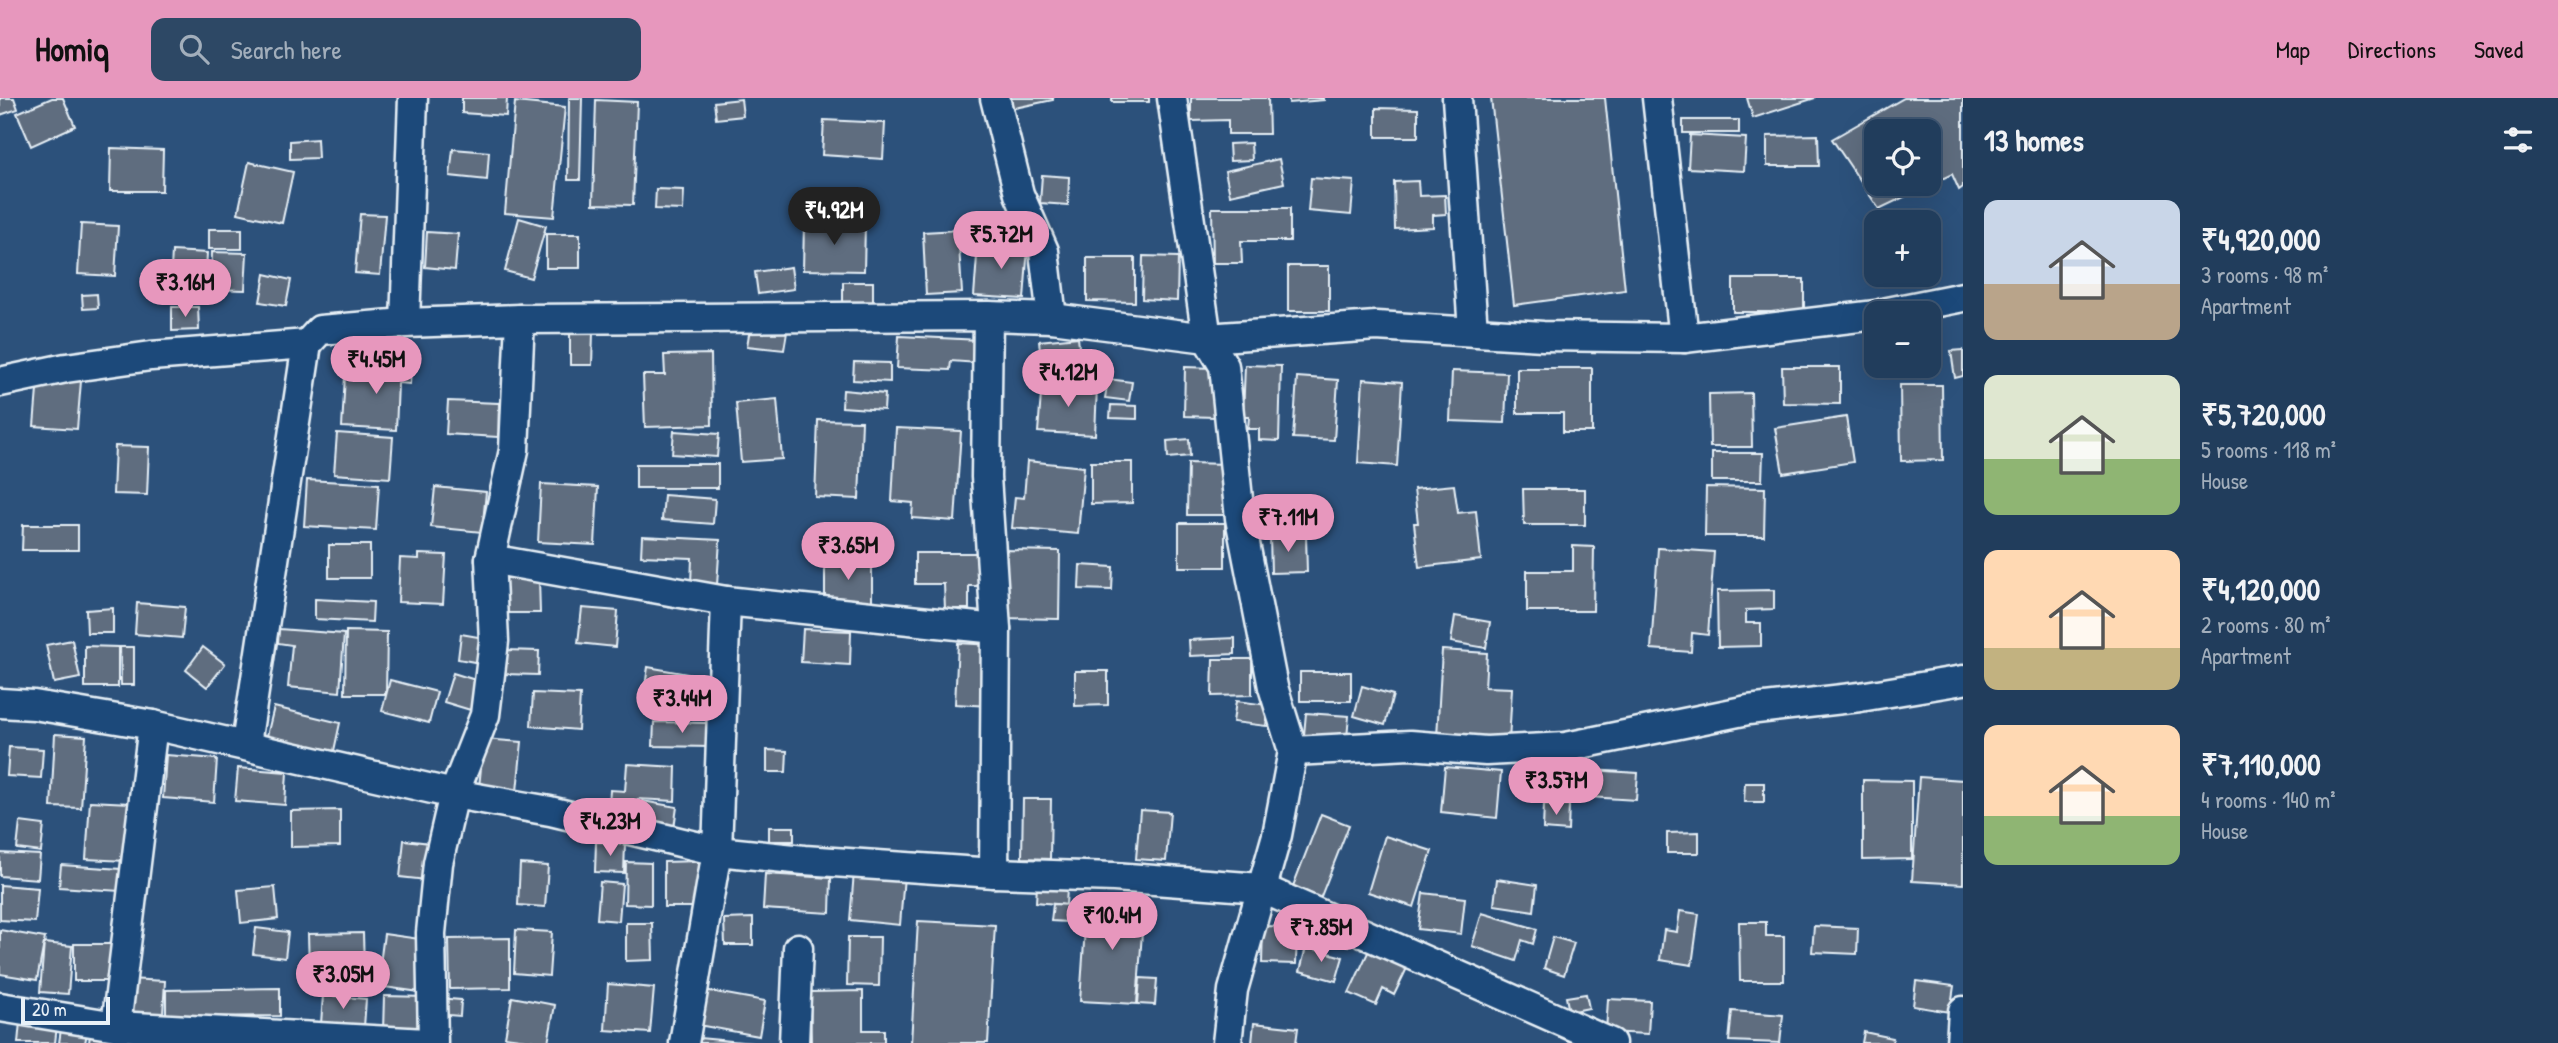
<!DOCTYPE html>
<meta charset="utf-8">
<style>
body{margin:0;font-family:"Patrick Hand",sans-serif;background:#2d4865;color:#f1f3f6;height:100vh;display:flex;flex-direction:column;font-size:26px;white-space:nowrap}
*{box-sizing:border-box;margin:0}
p{font-size:23px;color:#a2aebb}
.icon{flex:none;width:38px;height:38px;fill:none;stroke:currentColor;stroke-width:2;stroke-linecap:round;stroke-linejoin:round}
.map{position:relative;flex:1;overflow:hidden}
.drawer{display:flex;flex-direction:column;background:#213d5c;width:595px}
.drawer>*{flex:none}
.fabs{position:absolute;left:1864px;top:21px;display:grid;gap:14px}
.fabs a{display:grid;place-items:center;width:77px;height:77px;border-radius:14px;background:#213d5c;box-shadow:0 7px 28px #0002,0 0 0 2px #3e5672;font-size:35px}
.scale{position:absolute;left:21px;bottom:18px;width:89px;box-sizing:border-box;padding-left:7px;border:4px solid #e8f1f8;border-top:0;font-size:19px;line-height:24px;white-space:nowrap;color:#e8f1f8;-webkit-text-stroke:5px #1f4a7a;paint-order:stroke}
.price{position:absolute;translate:-50% -60px;padding:0 16px;border-radius:24px;background:#e797bd;color:#111;font-size:23px;line-height:46px;filter:drop-shadow(0 2px 4px #0008)}
.price::after{content:'';position:absolute;left:50%;top:42px;width:21px;height:16px;margin-left:-10px;background:inherit;clip-path:polygon(0 0,100% 0,50% 100%)}
.price.on{background:#222;color:#fff}
ul{padding:0;list-style:none}
li{display:flex;align-items:center;gap:21px;height:175px;padding:0 21px}
li span{display:grid;place-items:center;flex:none;width:196px;height:140px;border-radius:14px;color:#555}
li>.icon{margin-inline-start:auto}
span .icon{width:84px;height:84px;fill:#fffc;stroke-width:1}
li b{font-size:30px}
h2{display:flex;justify-content:space-between;align-items:center;height:84px;padding:0 21px;font-size:30px}
header{display:flex;align-items:center;gap:42px;box-sizing:border-box;height:98px;padding:0 35px;background:#e797bd;color:#111}
header strong{font-size:33px}
nav{display:flex;gap:38px;margin-inline-start:auto;font-size:24px}
.search{width:490px;height:63px;background:#2d4865;display:flex;align-items:center;gap:18px;box-sizing:border-box;padding:0 24px;border-radius:14px;color:#a2aebb;font-size:26px}
main{display:flex;flex:1;min-height:0}
.map>svg:first-child{display:block}
.building{fill:#5f6d7f;stroke:#e8f1f8;stroke-width:2;fill-rule:evenodd}
.lines{fill:none;stroke-linecap:round;stroke-linejoin:round}
.street-casing{stroke:#e8f1f8;stroke-width:33}
.street{stroke:#1f4a7a;stroke-width:28}
</style>
<header>
<strong>Homiq</strong>
<div class="search"><svg class="icon" aria-label="search" viewBox="0 0 24 24"><circle cx="10" cy="10" r="6"/><path d="M15 15l6 6"/></svg>Search here</div>
<nav><a>Map</a><a>Directions</a><a>Saved</a></nav>
</header>
<main>
<div class="map">
<svg width="1963" height="945" viewBox="0 0 1963 945">
<rect width="100%" height="100%" fill="#2c517b"/>
<filter id="ink" filterUnits="userSpaceOnUse"><feTurbulence type="fractalNoise" baseFrequency=".0143" numOctaves="2"/><feDisplacementMap in="SourceGraphic" scale="14" xChannelSelector="R" yChannelSelector="G"/><feConvolveMatrix kernelMatrix="1 2 1 2 8 2 1 2 1" color-interpolation-filters="sRGB"/></filter>
<g filter="url(#ink)">
<g class="building">
<path d="M0,0H14L18,11L0,17Z"/>
<path d="M52,0H63L75,28L31,48L17,15Z"/>
<path d="M462,0H507L506,18L462,15Z"/>
<path d="M569,0H582L580,82H568Z"/>
<path d="M1002,0H1053V2L1005,12Z"/>
<rect x="1112" y="0" width="37" height="4"/>
<path d="M1191,0H1268L1269,36H1228V22L1191,23Z"/>
<path d="M1289,0H1324V2L1289,5Z"/>
<path d="M1491,0H1605L1625,192L1514,207Z"/>
<path d="M1747,0H1815L1753,20Z"/>
<path d="M1904,0H1963V89L1959,92L1952,76L1879,111L1832,41ZM1876,33H1928V86H1876Z"/>
<path d="M741,1L743,18L716,21L714,4Z"/>
<path d="M596,2L637,4L633,107L593,106Z"/>
<path d="M515,4L565,9L554,119L505,115Z"/>
<path d="M1376,10L1418,11V39H1376Z"/>
<path d="M824,22L885,25L883,61L822,57Z"/>
<rect x="1683" y="22" width="56" height="13"/>
<path d="M1690,37L1746,40L1744,73L1688,70Z"/>
<path d="M1818,37L1819,68H1767V38Z"/>
<path d="M317,41L318,60L290,61V43Z"/>
<path d="M1251,45L1252,62L1230,63L1229,46Z"/>
<path d="M111,50L163,52L162,93H110Z"/>
<path d="M453,51L489,54L487,82L450,78Z"/>
<path d="M1279,61L1284,85L1230,97L1225,73Z"/>
<path d="M249,64L293,74L282,125L238,115Z"/>
<path d="M1042,77L1069,79L1068,107L1040,105Z"/>
<path d="M1311,80L1354,83L1351,117L1308,113Z"/>
<path d="M1418,83L1419,98L1445,97L1446,116L1433,117V129L1395,131L1394,84Z"/>
<path d="M656,91L684,92L683,112L655,111Z"/>
<path d="M1212,110H1290V143H1241L1242,165H1213Z"/>
<path d="M360,116L385,117L380,177L355,175Z"/>
<path d="M519,120L546,128L531,180L505,173Z"/>
<path d="M804,125H865L864,173L803,172Z"/>
<path d="M81,126L118,128L115,178L78,176Z"/>
<rect x="209" y="131" width="33" height="20"/>
<path d="M958,132L962,195L926,197L923,134Z"/>
<path d="M427,134L458,136L455,172L425,169Z"/>
<rect x="546" y="136" width="34" height="34"/>
<path d="M978,145L1028,148L1024,201L974,198Z"/>
<path d="M172,153L207,155L206,173L171,171Z"/>
<path d="M212,154L247,155L245,192L211,191Z"/>
<path d="M1143,158L1178,159L1177,203L1142,201Z"/>
<path d="M1087,160H1135V204L1087,203Z"/>
<rect x="1288" y="168" width="41" height="45"/>
<path d="M791,169L794,191L758,196L755,174Z"/>
<path d="M265,176L291,182L286,208L260,204Z"/>
<rect x="1733" y="181" width="71" height="33"/>
<rect x="843" y="184" width="30" height="22"/>
<path d="M97,196L98,210L83,211L82,197Z"/>
<path d="M172,209H198L199,232L172,233Z"/>
<path d="M750,230L787,234L784,252L747,248Z"/>
<path d="M570,234H593L592,267H570Z"/>
<path d="M899,238L980,242L978,265L951,263L950,272L897,270Z"/>
<path d="M1078,239L1081,271L1042,274L1039,243Z"/>
<path d="M1963,252V278L1955,280L1951,253Z"/>
<path d="M391,253L412,254L410,286L398,285L396,332L342,329L345,278L390,280Z"/>
<path d="M711,256L712,327L645,329L643,277H665L664,257Z"/>
<path d="M854,264L890,265V284L853,282Z"/>
<path d="M1245,267L1281,268L1279,343L1259,342V331H1248L1249,319H1243Z"/>
<path d="M1185,269L1214,270V319L1184,318Z"/>
<path d="M1782,269H1840V306L1783,305Z"/>
<path d="M1517,270H1592V334H1563V315H1517Z"/>
<path d="M1452,273L1507,275L1505,325L1450,323Z"/>
<path d="M1297,279L1338,282L1334,342L1293,340Z"/>
<path d="M38,280L81,283L77,331L34,328Z"/>
<path d="M1108,281L1132,284L1129,303L1105,300Z"/>
<path d="M1363,281L1402,284L1397,368L1358,365Z"/>
<path d="M1042,284L1097,288L1095,337L1038,334Z"/>
<path d="M1900,287H1942L1943,362L1901,363Z"/>
<path d="M843,292L885,296L884,312L842,309Z"/>
<path d="M1751,295L1752,349H1710L1709,296Z"/>
<path d="M777,301L782,361L741,364L736,305Z"/>
<path d="M448,303L499,305L498,339L446,336Z"/>
<path d="M1111,307L1137,308V321L1110,320Z"/>
<path d="M1846,319L1853,364L1783,375L1775,330Z"/>
<path d="M818,322L862,323L859,401L815,399Z"/>
<path d="M896,330L961,333L955,423L912,420L913,405L892,403Z"/>
<path d="M674,333L719,336L717,359L672,356Z"/>
<path d="M337,335L393,339L390,380L334,376Z"/>
<path d="M1189,341L1190,358L1168,360L1167,343Z"/>
<path d="M115,348L149,349L147,397L113,396Z"/>
<path d="M1712,355H1763L1762,383H1712Z"/>
<path d="M1027,363L1084,369L1078,436L1012,430L1015,399L1024,400Z"/>
<path d="M1091,364H1132V405L1091,406Z"/>
<path d="M1188,365L1227,366L1226,417H1187Z"/>
<rect x="636" y="366" width="82" height="24"/>
<path d="M307,382L379,386L376,432L304,428Z"/>
<path d="M541,386L598,389L595,447L538,444Z"/>
<path d="M1454,387L1458,415L1476,413L1481,462L1419,469L1414,425H1418L1414,391Z"/>
<path d="M435,389L486,394L482,434L431,429Z"/>
<path d="M1706,389L1765,390L1764,438H1705Z"/>
<path d="M1523,391H1585V427H1524Z"/>
<path d="M664,397L715,401L713,426L662,422Z"/>
<rect x="1179" y="425" width="46" height="44"/>
<path d="M23,427H78V452H22Z"/>
<path d="M1306,437L1307,474L1271,475L1270,438Z"/>
<path d="M642,438L720,442L717,487L691,486L692,460L641,458Z"/>
<rect x="329" y="447" width="41" height="33"/>
<path d="M1573,448L1594,449L1593,513H1527V473H1573Z"/>
<path d="M1658,450L1714,454L1708,537L1692,535L1691,554L1651,551Z"/>
<path d="M1003,452L1060,453L1059,521L1001,520Z"/>
<path d="M915,455H981V488H969V511H945L944,486H915Z"/>
<path d="M419,456L446,457L443,506L398,504L400,460L419,461Z"/>
<path d="M825,464L872,465V504L825,503Z"/>
<path d="M1080,467L1113,469L1112,492L1079,491Z"/>
<path d="M505,480H539L540,515H505Z"/>
<path d="M1774,492V511L1746,512V525H1761V548L1718,549L1717,493Z"/>
<path d="M315,501L373,504L372,524L315,521Z"/>
<path d="M137,505L185,509L182,540L135,536Z"/>
<path d="M113,510V535H87L86,512Z"/>
<path d="M582,510L618,513L615,549L578,545Z"/>
<path d="M1455,518L1490,524L1486,550L1451,544Z"/>
<path d="M279,531L344,536L340,594L288,589L292,547L278,545Z"/>
<path d="M803,531L851,533L850,567L801,564Z"/>
<path d="M346,533L387,534L386,596H345Z"/>
<path d="M461,536L484,540L480,565L458,561Z"/>
<path d="M1235,540V556L1190,558L1189,542Z"/>
<path d="M72,542L80,580L54,585L46,547Z"/>
<path d="M958,545L992,547L989,608L955,606Z"/>
<path d="M85,548L118,549V589H85Z"/>
<path d="M120,549H134V587H121Z"/>
<path d="M203,549L225,566L207,589L186,572Z"/>
<path d="M505,552L539,553L538,577L504,576Z"/>
<path d="M1442,552L1487,555L1485,589L1512,590L1509,644L1437,639Z"/>
<path d="M1213,561H1252V597L1212,598Z"/>
<path d="M648,569L699,578L695,604L644,595Z"/>
<path d="M1075,573H1108V607L1075,608Z"/>
<rect x="1300" y="574" width="51" height="29"/>
<path d="M453,575L485,585L477,614L444,604Z"/>
<path d="M390,582L437,594L429,625L382,613Z"/>
<path d="M1362,588L1393,597L1385,627L1354,618Z"/>
<path d="M533,595L580,597L578,632L531,628Z"/>
<path d="M1236,603L1268,607L1266,628L1233,624Z"/>
<path d="M274,609L340,625L332,662L265,646Z"/>
<path d="M1306,615L1349,618L1347,640L1304,637Z"/>
<path d="M654,624L711,625V649L653,648Z"/>
<path d="M55,636L86,638L81,710L51,709Z"/>
<path d="M484,641L522,644L516,703L478,699Z"/>
<path d="M9,649L43,651L41,680L7,678Z"/>
<path d="M767,652L787,653L786,674H767Z"/>
<path d="M166,657L217,661L214,704L163,700Z"/>
<path d="M627,666L676,669L675,703L638,701L637,722L608,721L610,692L625,693Z"/>
<path d="M1445,669L1501,674L1497,720L1441,714Z"/>
<path d="M238,670L287,674L285,707L235,703Z"/>
<path d="M1591,672L1638,675L1636,702L1589,699Z"/>
<path d="M1919,679L1963,682V786L1912,783Z"/>
<path d="M1863,682L1912,683V761L1863,762Z"/>
<path d="M1745,685H1764V704H1744Z"/>
<path d="M1023,701H1051L1050,761L1022,760Z"/>
<path d="M90,703L130,705L126,763L86,761Z"/>
<path d="M642,703L677,709L674,730L638,723Z"/>
<path d="M1544,706L1569,707L1568,733L1543,731Z"/>
<path d="M340,712V748L291,749V713Z"/>
<path d="M1140,712L1170,714L1166,763L1136,761Z"/>
<path d="M1321,716L1349,727L1318,806L1290,796Z"/>
<path d="M20,724L44,727L41,754L17,751Z"/>
<rect x="769" y="729" width="25" height="14"/>
<path d="M1699,734V755H1667V735Z"/>
<path d="M1385,738L1432,753L1414,809L1368,794Z"/>
<path d="M404,742L430,745L426,782L400,779Z"/>
<path d="M596,744L625,745L624,775L595,774Z"/>
<path d="M0,755L40,757L38,781L0,778Z"/>
<path d="M700,763V809H664V764Z"/>
<path d="M626,764L651,765V807L625,806Z"/>
<path d="M520,766L548,768L545,809L518,807Z"/>
<path d="M61,767L121,771L120,793L59,789Z"/>
<path d="M854,774L904,778L900,827L850,822Z"/>
<path d="M765,776L831,780L830,815L763,811Z"/>
<path d="M1497,781L1537,787L1534,813L1494,807Z"/>
<path d="M600,784L622,786L619,823L597,821Z"/>
<path d="M0,787L38,790L35,824L0,822Z"/>
<path d="M1037,788L1067,790L1066,807L1036,804Z"/>
<path d="M275,789L278,821L241,825L238,792Z"/>
<path d="M1423,795L1465,800L1461,836L1418,831Z"/>
<path d="M1087,801L1144,805L1137,906L1080,903Z"/>
<path d="M1053,806L1086,808L1085,825L1051,823Z"/>
<path d="M1680,813L1699,816L1692,867L1660,862L1664,832L1677,834Z"/>
<path d="M1482,815L1537,831L1533,846L1522,842L1516,863L1472,848Z"/>
<path d="M753,820V847H725L724,821Z"/>
<path d="M918,823L995,827L988,945H911Z"/>
<path d="M1739,824H1766V838H1784V883H1740Z"/>
<path d="M626,825H652L653,862L626,863Z"/>
<path d="M1263,828L1297,829L1296,866L1262,865Z"/>
<path d="M1331,828L1353,834L1349,848L1327,841Z"/>
<path d="M1814,828L1858,830L1857,856L1812,854Z"/>
<path d="M256,830L288,834L285,860L253,856Z"/>
<path d="M0,832L45,840L37,882L0,876Z"/>
<path d="M516,832L552,834L549,878L514,875Z"/>
<path d="M363,835L364,869L309,870L308,836Z"/>
<path d="M384,836L427,842L420,894L377,888Z"/>
<path d="M848,839H880L879,888L847,887Z"/>
<path d="M1553,839L1574,845L1564,877L1544,870Z"/>
<path d="M510,840V890L450,891L449,841Z"/>
<path d="M44,845L72,848L68,896L40,894Z"/>
<path d="M74,846H116L117,883H74Z"/>
<path d="M1306,849L1343,859L1336,883L1300,873Z"/>
<path d="M1370,850L1408,868L1394,897L1383,891L1376,907L1349,895Z"/>
<path d="M1140,880L1157,881L1155,907L1138,906Z"/>
<path d="M128,881L165,883L163,916L126,914Z"/>
<path d="M1916,883L1954,888L1950,914L1913,908Z"/>
<path d="M608,886L654,890L650,935L605,932Z"/>
<path d="M280,890V918L166,919V892Z"/>
<path d="M704,892L765,903L759,938L698,927Z"/>
<path d="M863,893V932H884V945H811L810,894Z"/>
<path d="M1586,896L1589,910L1569,914L1566,899Z"/>
<path d="M323,897L366,901L364,929L321,926Z"/>
<path d="M384,898L426,899V935L383,934Z"/>
<path d="M512,899L555,907L548,945L505,939Z"/>
<path d="M437,900L461,902L460,918L436,916Z"/>
<path d="M1608,901L1650,903L1648,936L1606,934Z"/>
<path d="M1732,913L1783,917L1780,945L1729,943Z"/>
<path d="M20,924L57,927L55,945H18Z"/>
<path d="M1254,925L1298,930L1296,945H1252Z"/>
<path d="M61,931L87,935L85,945H59Z"/>
<path d="M1864,934L1893,940L1892,945H1862Z"/>
<path d="M90,936L113,939L112,945H89Z"/>
<path d="M699,940L753,945H699Z"/>
</g>
<g class="lines">
<g class="street-casing">
<g id="street">
<path d="M995,0L1019,96L1044,153L1052,220"/>
<path d="M1172,0L1207,240L1224,268L1240,420L1273,589L1293,653L1277,737L1233,892L1227,945"/>
<path d="M1457,0L1473,233"/>
<path d="M1657,0L1684,240"/>
<path d="M1883,215L1963,199"/>
<path d="M988,218L986,379L996,531L994,775"/>
<path d="M405,225L413,0"/>
<path d="M0,284L66,270L151,258L307,246L320,232L405,225L520,221L988,218L1052,220L1207,240L1376,228L1543,238L1684,240L1876,217"/>
<path d="M490,461L726,503L996,531"/>
<path d="M0,605L34,607L153,627L454,696L550,713L717,753L804,762L994,775L1114,779L1261,790L1611,945"/>
<path d="M246,646L307,246"/>
<path d="M1293,653L1410,647L1486,653L1566,649L1748,612L1860,599L1963,582"/>
<path d="M0,909L116,928L426,945"/>
<path d="M116,928L153,627"/>
<path d="M433,945L431,835L438,765L454,696L485,617L494,543L490,461L514,352L520,221"/>
<path d="M684,945L717,753L726,503"/>
<path d="M794,945L798,850"/>
<path d="M1961,945L1963,913"/>
</g>
</g>
<use href="#street" class="street"/>
</g>
</g>
</svg>
<div class="fabs">
<a><svg class="icon" aria-label="locate" viewBox="0 0 24 24"><circle cx="12" cy="12" r="6"/><path d="M12 2v4M12 18v4M2 12h4M18 12h4"/></svg></a>
<a>+</a>
<a>−</a>
</div>
<div class="scale">20 m</div>
<b class="price on" style="left:834px;top:149px">₹4.92M</b>
<b class="price" style="left:1001px;top:173px">₹5.72M</b>
<b class="price" style="left:185px;top:221px">₹3.16M</b>
<b class="price" style="left:376px;top:298px">₹4.45M</b>
<b class="price" style="left:1068px;top:311px">₹4.12M</b>
<b class="price" style="left:1288px;top:456px">₹7.11M</b>
<b class="price" style="left:848px;top:484px">₹3.65M</b>
<b class="price" style="left:682px;top:637px">₹3.44M</b>
<b class="price" style="left:1556px;top:719px">₹3.57M</b>
<b class="price" style="left:610px;top:760px">₹4.23M</b>
<b class="price" style="left:1112px;top:854px">₹10.4M</b>
<b class="price" style="left:1321px;top:866px">₹7.85M</b>
<b class="price" style="left:343px;top:913px">₹3.05M</b>
</div>
<section class="drawer">
<h2>13 homes<svg class="icon" aria-label="filters" viewBox="0 0 24 24"><path d="M4 7h16M4 17h16"/><circle cx="9" cy="7" r="2"/><circle cx="15" cy="17" r="2"/></svg></h2>
<ul>
<li><span style="background:linear-gradient(#c9d6e8 60%,#b9a48a 0)"><svg class="icon" aria-label="home" viewBox="0 0 24 24"><path d="M3 11l9-7 9 7M6 9v11h12V9"/></svg></span><div><b>₹4,920,000</b><p>3 rooms · 98 m²</p><p>Apartment</p></div></li>
<li><span style="background:linear-gradient(#dfe7d0 60%,#8fb573 0)"><svg class="icon" aria-label="home" viewBox="0 0 24 24"><path d="M3 11l9-7 9 7M6 9v11h12V9"/></svg></span><div><b>₹5,720,000</b><p>5 rooms · 118 m²</p><p>House</p></div></li>
<li><span style="background:linear-gradient(#ffd9b3 70%,#c2b280 0)"><svg class="icon" aria-label="home" viewBox="0 0 24 24"><path d="M3 11l9-7 9 7M6 9v11h12V9"/></svg></span><div><b>₹4,120,000</b><p>2 rooms · 80 m²</p><p>Apartment</p></div></li>
<li><span style="background:linear-gradient(#ffd9b3 65%,#8fb573 0)"><svg class="icon" aria-label="home" viewBox="0 0 24 24"><path d="M3 11l9-7 9 7M6 9v11h12V9"/></svg></span><div><b>₹7,110,000</b><p>4 rooms · 140 m²</p><p>House</p></div></li>
</ul>
</section>
</main>
